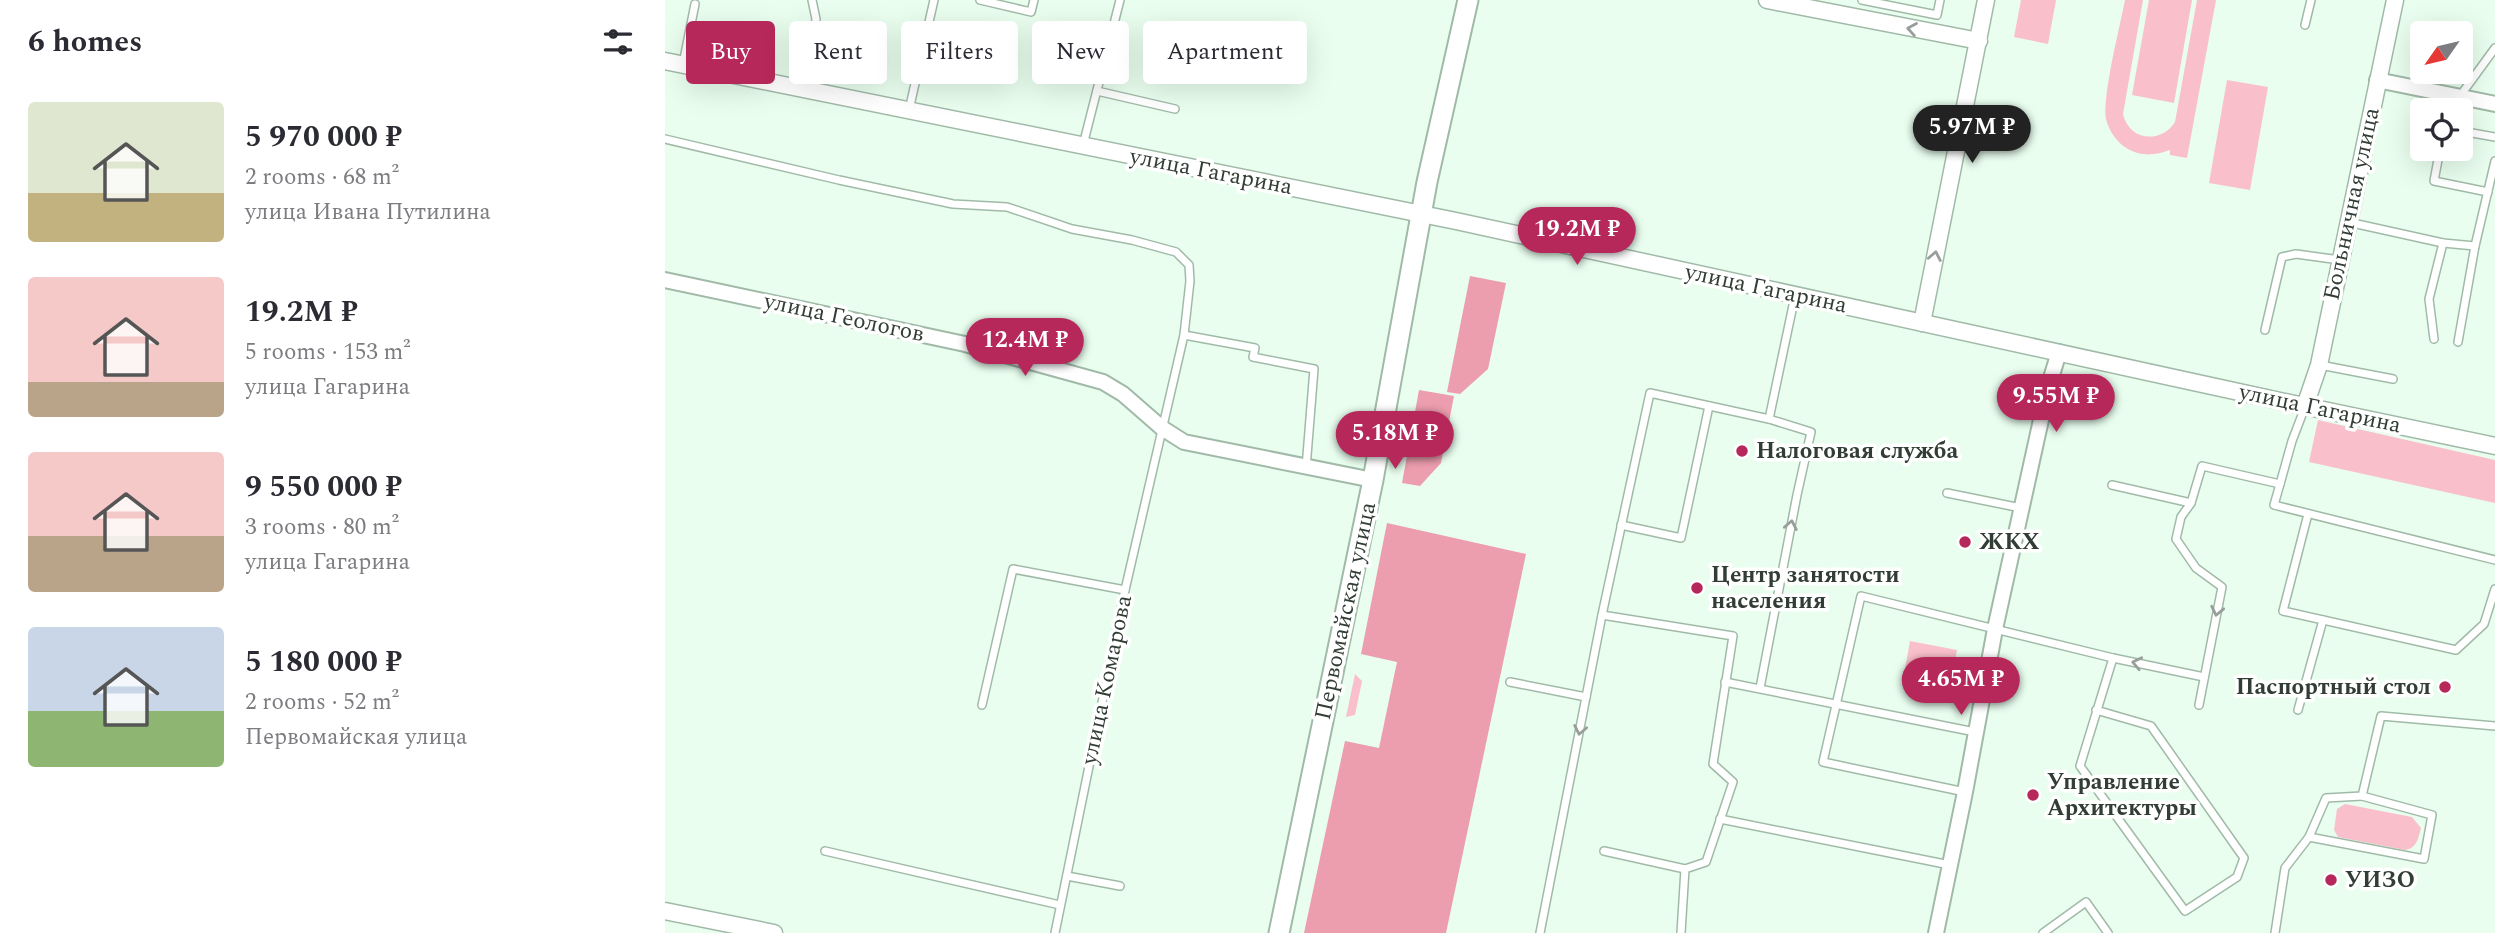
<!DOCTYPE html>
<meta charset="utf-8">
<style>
body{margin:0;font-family:Spectral,serif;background:#f7f7f7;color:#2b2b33;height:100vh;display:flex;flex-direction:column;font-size:26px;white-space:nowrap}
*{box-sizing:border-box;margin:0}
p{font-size:23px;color:#7c7c81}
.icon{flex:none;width:38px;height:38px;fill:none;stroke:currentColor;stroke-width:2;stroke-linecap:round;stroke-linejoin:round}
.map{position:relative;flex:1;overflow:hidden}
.sheet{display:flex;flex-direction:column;background:#fff;width:665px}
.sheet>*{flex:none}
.banner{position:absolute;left:21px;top:21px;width:665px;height:63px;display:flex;gap:14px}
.needle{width:46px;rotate:236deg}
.buttons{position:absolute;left:1745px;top:21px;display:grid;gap:14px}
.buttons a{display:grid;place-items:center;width:63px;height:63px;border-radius:7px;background:#fff;box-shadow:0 7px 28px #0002;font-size:35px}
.price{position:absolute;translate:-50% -60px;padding:0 16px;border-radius:24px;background:#b6285a;color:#fff;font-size:23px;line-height:46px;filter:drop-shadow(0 2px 4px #0008)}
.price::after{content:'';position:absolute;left:50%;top:42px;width:21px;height:16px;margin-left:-10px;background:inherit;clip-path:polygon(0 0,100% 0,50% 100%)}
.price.selected{background:#222;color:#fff}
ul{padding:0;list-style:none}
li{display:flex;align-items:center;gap:21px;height:175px;padding:0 28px}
li span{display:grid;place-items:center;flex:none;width:196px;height:140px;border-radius:7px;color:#555}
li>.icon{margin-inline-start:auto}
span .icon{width:84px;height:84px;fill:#fffc;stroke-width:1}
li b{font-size:30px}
h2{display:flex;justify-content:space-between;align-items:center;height:84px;padding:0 28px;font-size:30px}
.chip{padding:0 24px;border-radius:7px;background:#fff;box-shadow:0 7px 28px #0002;font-size:24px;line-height:63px}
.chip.selected{background:#b6285a;color:#fff}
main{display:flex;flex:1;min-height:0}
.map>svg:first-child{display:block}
.green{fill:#f9c0cb}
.forest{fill:#ec9dae}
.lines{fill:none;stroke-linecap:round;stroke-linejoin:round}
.service-casing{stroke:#a1baa8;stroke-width:10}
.minor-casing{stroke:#a1baa8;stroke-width:18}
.tertiary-casing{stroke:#a1baa8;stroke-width:19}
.secondary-casing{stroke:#a1baa8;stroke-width:23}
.service{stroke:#fff;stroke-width:7}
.minor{stroke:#fff;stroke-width:14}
.tertiary{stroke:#fff;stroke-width:16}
.secondary{stroke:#fff;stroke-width:19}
.oneway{stroke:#989e9a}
.poi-dot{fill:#b6285a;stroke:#fff;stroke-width:2.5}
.labels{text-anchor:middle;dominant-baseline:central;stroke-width:7;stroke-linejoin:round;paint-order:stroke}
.street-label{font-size:23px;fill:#323d35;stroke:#fff}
.poi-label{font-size:23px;font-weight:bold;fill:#323d35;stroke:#fff;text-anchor:start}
</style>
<main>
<section class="sheet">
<h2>6 homes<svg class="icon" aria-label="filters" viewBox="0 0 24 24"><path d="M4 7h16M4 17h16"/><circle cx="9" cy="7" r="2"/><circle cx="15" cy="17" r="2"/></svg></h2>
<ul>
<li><span style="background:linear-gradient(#dfe7d0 65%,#c2b280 0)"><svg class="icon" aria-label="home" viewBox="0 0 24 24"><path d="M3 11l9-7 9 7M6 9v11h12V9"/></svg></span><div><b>5 970 000 ₽</b><p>2 rooms · 68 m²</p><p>улица Ивана Путилина</p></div></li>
<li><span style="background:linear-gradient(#f6c9c9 75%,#b9a48a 0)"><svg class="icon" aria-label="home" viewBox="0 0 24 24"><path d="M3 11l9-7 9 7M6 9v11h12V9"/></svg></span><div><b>19.2M ₽</b><p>5 rooms · 153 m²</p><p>улица Гагарина</p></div></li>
<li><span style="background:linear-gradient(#f6c9c9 60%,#b9a48a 0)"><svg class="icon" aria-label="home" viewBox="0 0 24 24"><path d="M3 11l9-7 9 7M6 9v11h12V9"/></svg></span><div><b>9 550 000 ₽</b><p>3 rooms · 80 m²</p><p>улица Гагарина</p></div></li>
<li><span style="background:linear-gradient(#c9d6e8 60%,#8fb573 0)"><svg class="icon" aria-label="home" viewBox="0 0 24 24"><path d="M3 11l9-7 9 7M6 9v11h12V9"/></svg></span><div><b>5 180 000 ₽</b><p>2 rooms · 52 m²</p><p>Первомайская улица</p></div></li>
</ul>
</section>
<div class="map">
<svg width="1830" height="933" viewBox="0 0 1830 933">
<rect width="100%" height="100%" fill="#e9feef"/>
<g class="green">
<path d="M1356,0H1391L1383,44L1349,37Z"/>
<path d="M1460,0H1478L1458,114C1464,141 1496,144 1510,122L1532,0H1551L1522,158L1505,155V150C1491,155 1477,157 1463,149C1452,143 1444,131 1441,119C1437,97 1455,26 1460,0Z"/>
<path d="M1484,0H1527L1509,103L1467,95Z"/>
<path d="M1562,80L1603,87L1585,190L1544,183Z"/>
<path d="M1653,420L1830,460V503L1644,462Z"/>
<path d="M1245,641L1292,650L1283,695L1237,686Z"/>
<path d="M690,674L697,681L690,715L681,717Z"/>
<path d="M1680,804L1747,817L1756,828C1753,839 1752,848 1740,850L1673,837L1669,830L1672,809Z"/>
</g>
<g class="forest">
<path d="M805,276L841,283L823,369L795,394L782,392Z"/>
<path d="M754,390L789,396L776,463L755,486L737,483Z"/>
<path d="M722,523L861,554L781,933H639L680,741L714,748L732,662L696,654Z"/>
</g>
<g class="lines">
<g class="service-casing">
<g id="service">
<path d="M315,0L366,12L369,0"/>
<path d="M1197,0L1272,15L1275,0"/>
<path d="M1640,25L1646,0"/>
<path d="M18,64L30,4"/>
<path d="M141,89L151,19L147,0"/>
<path d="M432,91L510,109"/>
<path d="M1795,96L1830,48"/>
<path d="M244,110L269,0"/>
<path d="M1796,131L1830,137"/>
<path d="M0,139L174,180L288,204L342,207L407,229L467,240L511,252L524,265L525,281L519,335L460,590L390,933"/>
<path d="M418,145L455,0"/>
<path d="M1775,149L1769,181L1823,192"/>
<path d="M1683,222L1778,243L1810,246"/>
<path d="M1600,330L1617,257L1631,254L1675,260"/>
<path d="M519,335L590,348L588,357L649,369L641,468"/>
<path d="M1769,339L1764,299L1778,243"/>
<path d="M1793,342L1810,246L1830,161"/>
<path d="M1655,365L1728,379"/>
<path d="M1615,484L1609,505L1830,560"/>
<path d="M1447,485L1526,503"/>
<path d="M1282,493L1356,508"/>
<path d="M1643,514L1618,611L1791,650L1819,624L1830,589"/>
<path d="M956,525L1016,538L1044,406"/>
<path d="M937,615L1068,636L1048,764L1068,782L1041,862L1020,869L1016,933"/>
<path d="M845,682L921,697"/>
<path d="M1060,682L1310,732"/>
<path d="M1095,688L1132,495L1146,432L1104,419"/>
<path d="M317,705L348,569L460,590"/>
<path d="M1534,705L1557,587L1531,568L1511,539L1516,517L1526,503L1537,466L1615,484L1627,441L1640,407"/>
<path d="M1431,710L1486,726L1579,858L1572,877L1520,911L1415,766L1448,658"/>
<path d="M1633,710L1658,620"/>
<path d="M1300,792L1158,762L1196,596L1448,658L1539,677"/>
<path d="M1055,819L1285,865"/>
<path d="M1644,837L1759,859L1767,815L1697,796"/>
<path d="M160,851L395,905"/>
<path d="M939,851L1020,869"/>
<path d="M402,876L455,886"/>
<path d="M875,933L937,615L985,393L1104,419L1130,296"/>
<path d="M1378,933L1421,902L1443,933"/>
<path d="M1610,933L1620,868L1644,837L1661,798L1697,796L1716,716L1830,726"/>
</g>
</g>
<g class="minor-casing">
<g id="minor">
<path d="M1712,80L1830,104"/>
<path d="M0,280L300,344L438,382L458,394L497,428L519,442L708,480"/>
<path d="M1271,933L1300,792L1330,629L1383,388L1394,352"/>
</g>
</g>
<g class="tertiary-casing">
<g id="tertiary">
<path d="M1102,0L1314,41"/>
<path d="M0,61L791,221L1615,401L1830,446"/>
<path d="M1257,323L1321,0"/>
<path d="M1640,406L1654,365L1730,0"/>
<path d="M0,911L109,933"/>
</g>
</g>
<g class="secondary-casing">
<path id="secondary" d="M614,933L708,480L762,182L803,0"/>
</g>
<use href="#service" class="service"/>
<use href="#minor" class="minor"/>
<use href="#tertiary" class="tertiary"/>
<use href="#secondary" class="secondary"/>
</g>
<defs><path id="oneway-chevron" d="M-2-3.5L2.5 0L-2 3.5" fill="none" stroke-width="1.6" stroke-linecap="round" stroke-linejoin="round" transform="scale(1.75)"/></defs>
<g class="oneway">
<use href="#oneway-chevron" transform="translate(1247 29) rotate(-170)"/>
<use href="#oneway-chevron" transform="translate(1270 256) rotate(-79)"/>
<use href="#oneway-chevron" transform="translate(1126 525) rotate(-79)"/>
<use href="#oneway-chevron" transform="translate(1552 611) rotate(102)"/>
<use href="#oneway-chevron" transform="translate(1472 663) rotate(-168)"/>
<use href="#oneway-chevron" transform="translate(915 730) rotate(101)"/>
</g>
<g class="poi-dot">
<circle cx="1077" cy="451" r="7"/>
<circle cx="1300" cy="542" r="7"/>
<circle cx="1032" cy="588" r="7"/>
<circle cx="1780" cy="687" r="7"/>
<circle cx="1368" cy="795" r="7"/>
<circle cx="1666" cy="880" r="7"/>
</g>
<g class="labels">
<g class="street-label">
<text transform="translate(546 172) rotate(11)">улица Гагарина</text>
<text transform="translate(1687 204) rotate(-78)">Больничная улица</text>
<text transform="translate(1101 289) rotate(12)">улица Гагарина</text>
<text transform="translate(179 318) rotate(12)">улица Геологов</text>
<text transform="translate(1655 409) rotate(12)">улица Гагарина</text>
<text transform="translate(681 611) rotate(-78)">Первомайская улица</text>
<text transform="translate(442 680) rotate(-78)">улица Комарова</text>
</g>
<g class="poi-label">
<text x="1091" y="451">Налоговая служба</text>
<text x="1314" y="542">ЖКХ</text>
<text x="1046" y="575">Центр занятости<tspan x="1046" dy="26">населения</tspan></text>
<text x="1766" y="687" text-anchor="end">Паспортный стол</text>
<text x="1382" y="782">Управление<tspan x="1382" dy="26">Архитектуры</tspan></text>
<text x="1680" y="880">УИЗО</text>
</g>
</g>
</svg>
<div class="buttons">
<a><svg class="needle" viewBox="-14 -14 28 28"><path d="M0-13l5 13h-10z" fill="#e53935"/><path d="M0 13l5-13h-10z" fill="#7c7c81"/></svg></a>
<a><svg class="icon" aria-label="locate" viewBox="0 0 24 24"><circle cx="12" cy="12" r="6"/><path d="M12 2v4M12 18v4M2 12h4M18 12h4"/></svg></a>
</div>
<b class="price selected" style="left:1307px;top:165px">5.97M ₽</b>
<b class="price" style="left:912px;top:267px">19.2M ₽</b>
<b class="price" style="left:360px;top:378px">12.4M ₽</b>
<b class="price" style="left:1391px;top:434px">9.55M ₽</b>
<b class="price" style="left:730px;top:471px">5.18M ₽</b>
<b class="price" style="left:1296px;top:717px">4.65M ₽</b>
<div class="banner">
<a class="chip selected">Buy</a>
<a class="chip">Rent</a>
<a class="chip">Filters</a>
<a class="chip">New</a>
<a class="chip">Apartment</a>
</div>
</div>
</main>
